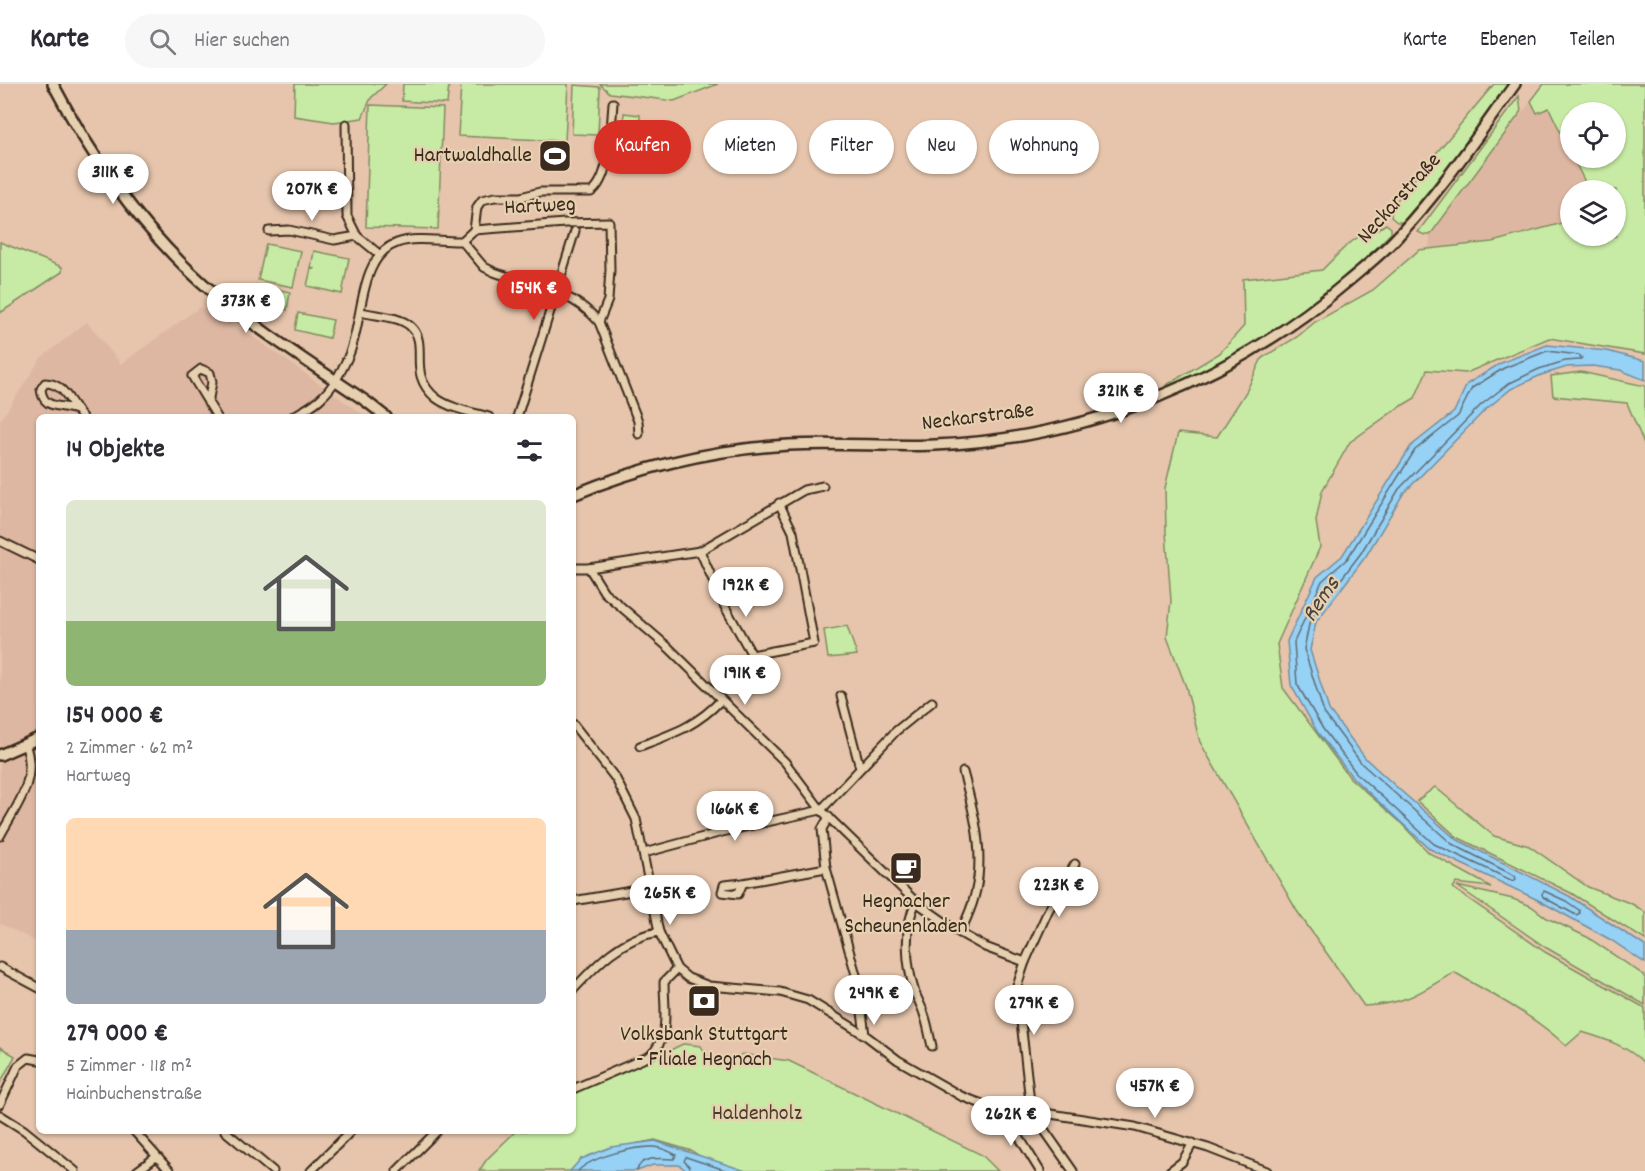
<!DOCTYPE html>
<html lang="de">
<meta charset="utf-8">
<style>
body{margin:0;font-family:Dekko,sans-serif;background:#f7f7f7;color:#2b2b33;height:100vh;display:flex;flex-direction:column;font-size:22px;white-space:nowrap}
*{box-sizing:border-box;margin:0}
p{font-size:20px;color:#7c7c81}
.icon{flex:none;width:33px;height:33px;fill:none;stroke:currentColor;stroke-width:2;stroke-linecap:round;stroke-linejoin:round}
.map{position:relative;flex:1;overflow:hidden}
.panel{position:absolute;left:36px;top:330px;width:540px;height:720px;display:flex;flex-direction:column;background:#fff;border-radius:9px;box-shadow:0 2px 4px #0004}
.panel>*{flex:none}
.hud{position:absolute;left:594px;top:36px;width:570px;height:54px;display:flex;gap:12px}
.buttons{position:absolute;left:1560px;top:18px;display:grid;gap:12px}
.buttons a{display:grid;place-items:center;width:66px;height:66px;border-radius:50%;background:#fff;box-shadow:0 2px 4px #0004;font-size:30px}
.price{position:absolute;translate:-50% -51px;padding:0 14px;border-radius:21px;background:#fff;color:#222;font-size:20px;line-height:39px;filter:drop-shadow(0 2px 3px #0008)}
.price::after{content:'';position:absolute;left:50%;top:36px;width:18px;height:14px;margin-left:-9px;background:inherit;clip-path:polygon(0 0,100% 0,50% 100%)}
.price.active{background:#d93025;color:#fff}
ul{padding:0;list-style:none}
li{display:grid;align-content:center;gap:12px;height:318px;padding:0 30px}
li span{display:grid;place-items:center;height:186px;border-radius:9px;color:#555}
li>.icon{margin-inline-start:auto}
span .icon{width:108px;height:108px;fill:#fffc;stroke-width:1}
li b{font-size:26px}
h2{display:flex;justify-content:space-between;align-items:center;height:72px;padding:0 30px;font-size:26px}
.tag{padding:0 21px;border-radius:27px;background:#fff;box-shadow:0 2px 4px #0004;font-size:21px;line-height:54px}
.tag.active{background:#d93025;color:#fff}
header{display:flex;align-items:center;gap:36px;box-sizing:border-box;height:84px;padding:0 30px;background:#fff;border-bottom:2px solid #e1e1e2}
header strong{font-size:28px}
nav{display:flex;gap:33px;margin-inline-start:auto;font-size:21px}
.search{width:420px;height:54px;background:#f7f7f7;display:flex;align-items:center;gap:15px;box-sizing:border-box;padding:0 21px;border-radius:33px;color:#7c7c81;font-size:22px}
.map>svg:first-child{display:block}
.built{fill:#deb7a2}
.green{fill:#c7eba4;stroke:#818a61;stroke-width:1.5}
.water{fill:#96d1f6;stroke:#728ea0;stroke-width:1.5}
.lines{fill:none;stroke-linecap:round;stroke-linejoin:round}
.shore{stroke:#5f6d74;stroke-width:1.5}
.street-casing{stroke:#3b2a1e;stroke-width:11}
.secondary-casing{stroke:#3b2a1e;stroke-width:14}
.street{stroke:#e7d0b0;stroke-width:7}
.secondary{stroke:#e7d0b0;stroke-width:9}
.labels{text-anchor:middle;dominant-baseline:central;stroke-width:4.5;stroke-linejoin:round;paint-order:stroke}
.poi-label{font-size:22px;fill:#3b2a1e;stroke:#e7d0b0}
.street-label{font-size:22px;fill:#3b2a1e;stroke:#e7d0b0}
.park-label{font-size:22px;fill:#493d2b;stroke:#e7d0b0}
.water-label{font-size:24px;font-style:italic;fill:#49433e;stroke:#e7d0b0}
</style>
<header>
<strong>Karte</strong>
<div class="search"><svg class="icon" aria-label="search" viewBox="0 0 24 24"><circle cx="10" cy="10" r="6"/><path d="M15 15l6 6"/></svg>Hier suchen</div>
<nav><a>Karte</a><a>Ebenen</a><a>Teilen</a></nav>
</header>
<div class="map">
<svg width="1645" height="1087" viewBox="0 0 1645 1087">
<rect width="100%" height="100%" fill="#e6c5ac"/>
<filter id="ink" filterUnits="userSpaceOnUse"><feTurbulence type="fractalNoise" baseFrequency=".0167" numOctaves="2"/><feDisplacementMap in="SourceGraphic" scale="12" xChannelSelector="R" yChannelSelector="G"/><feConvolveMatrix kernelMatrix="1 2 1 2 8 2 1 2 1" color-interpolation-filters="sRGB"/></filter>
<g filter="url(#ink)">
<g class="built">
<path d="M1530,18L1537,30L1549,24L1570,69V74H1573L1589,106H1570V137L1491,157L1429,164L1430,152Z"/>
<path d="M200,223L251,251L366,333H39V854L37,858L1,840L0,842V337L41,274L87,238L121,280Z"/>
</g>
<g class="green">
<path d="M295,0H386L371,14L362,34L334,38L294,32Z"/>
<path d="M403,0H449L447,20L402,17Z"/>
<path d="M461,0H568L565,57L458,52Z"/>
<path d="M600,0H718L674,17L610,9Z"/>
<path d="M1494,0H1515L1411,138H1397L1391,133L1392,122Z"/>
<path d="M1544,0H1645V270L1549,254L1466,289L1427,286L1415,314L1398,324L1350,358L1322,407L1316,437L1320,463L1277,560L1283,604L1350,694L1399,737L1429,769L1491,803L1456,799L1453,804L1545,868L1645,924V980C1628,962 1605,955 1582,948L1566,962C1534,931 1492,911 1454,888C1420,909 1406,920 1364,922L1297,827L1200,658L1186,603L1167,553L1171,517L1166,448L1165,404L1178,349L1217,353L1246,308L1262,274L1297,253L1315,238L1373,206L1419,166L1492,158L1570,137V152H1616V106H1589L1573,74H1616V28H1570V68L1549,24L1537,29L1531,17Z"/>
<path d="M574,1L600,3L598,51L572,50Z"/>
<path d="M1519,12L1521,28L1430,151H1425L1418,148Z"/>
<path d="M370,21L443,24L438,145L366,143Z"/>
<path d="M624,29L640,31L639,58L622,57Z"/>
<path d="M615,60L642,61L641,74H614Z"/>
<path d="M1386,140L1391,144V149L1329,210L1289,244L1166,311L1165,302L1220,269L1244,242L1243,195L1322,186L1347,161L1367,147H1375Z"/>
<path d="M0,158L62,183V188L0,229Z"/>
<path d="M266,160L301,167L293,203L258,196Z"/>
<path d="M314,167L349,174L342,210L307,202L311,185H315L311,184Z"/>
<path d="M256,201L290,208L287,226L252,218Z"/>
<path d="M298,229L333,236L329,254L295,246Z"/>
<path d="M1581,288L1645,302V362L1627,319L1553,312L1551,292Z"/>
<path d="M847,542L857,571L828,574L824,546Z"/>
<path d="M1435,703L1494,752L1529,762L1588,803L1632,820L1645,828V856L1571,809L1457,753L1417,717Z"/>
<path d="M1457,802L1513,815L1531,822L1547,834L1587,853L1645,892V921L1545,863Z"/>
<path d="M683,960L701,962C712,983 724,983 742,970L789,977L982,1071L998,1087H741L714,1082L692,1067L655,1056L620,1063L585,1087H479L487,1075L516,1047H573V1008L620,990Z"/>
<path d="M0,963L15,972L0,999Z"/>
</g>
<g class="water">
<path d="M1547,261L1607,267L1645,277V296L1620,286L1593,282L1567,283L1541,291L1511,305L1485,326L1403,410L1366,472L1316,538L1310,566L1329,626L1366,675L1401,707L1456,755L1569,812L1645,862V879L1611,856L1538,816L1430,765L1353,694L1318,649L1291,601L1287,557L1317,493L1342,472L1411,362L1454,328L1467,300L1501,279Z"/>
<path d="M655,1057L746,1087H687L679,1081H653L637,1087H570L581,1075L611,1063Z"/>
</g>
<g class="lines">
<g class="shore">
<path d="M1547,267L1579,271L1582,274L1579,276L1565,277L1539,285L1508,300L1481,321L1399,405L1361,469L1310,536L1304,565L1324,629L1362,680L1452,760L1515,792L1516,795L1513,797L1434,760L1357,690L1323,645L1297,600L1294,558L1322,497L1347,475L1415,366L1458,332L1472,304L1504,284Z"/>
<path d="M1544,807L1566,817L1579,826L1580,829L1576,831L1543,813L1542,810Z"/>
<path d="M578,1087C591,1073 635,1062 654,1063C661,1064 671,1068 676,1071L674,1075C662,1075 640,1071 637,1087"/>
<path d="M689,1087V1082L684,1077L686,1073L728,1087"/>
</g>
<g class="street-casing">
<g id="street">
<path d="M346,40L347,132L357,152L379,170"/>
<path d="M474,146L565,139L609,138L610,186L608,216L599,238"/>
<path d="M269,147L289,146L334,156L357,152"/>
<path d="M462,157L484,183L494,188C533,202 571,205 599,238L638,337L639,350"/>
<path d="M361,228C376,232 399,232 410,242C431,260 405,289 436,314C451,325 472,328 489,333"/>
<path d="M208,319L212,298L210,289L201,285L192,292L217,333"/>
<path d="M76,326C60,320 43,326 41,305L45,299C65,299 70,320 82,333"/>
<path d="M292,333C302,327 315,321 323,312C333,303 342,286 348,273C364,240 357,173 397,159C417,152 442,158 462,157L474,146L477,123L482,116L495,113H521L540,108H591C611,95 611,41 613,19"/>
<path d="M517,333L575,147"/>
<path d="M0,457L39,476"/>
<path d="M700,467L724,521L752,571L814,559L793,448L779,419"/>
<path d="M573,484H589L700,467L804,406L823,402"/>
<path d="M589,484L604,508L669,564L785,678L821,726L916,818L960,849L985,863L1025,878"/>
<path d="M841,612L860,684"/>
<path d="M573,640L616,695L636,735L659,848L677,885L688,894L709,902L780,908L808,916L865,951L898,976L961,1012L982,1020L1003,1027H1031L1135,1043L1208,1064L1267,1087"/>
<path d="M640,662C672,650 697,642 721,616"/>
<path d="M829,733L822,745L826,784L858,898L865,951"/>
<path d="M0,752C16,722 39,696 25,660"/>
<path d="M644,769L722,748L821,726L896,647L932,618"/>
<path d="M743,799L738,810L722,808L724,801L743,799L826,784"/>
<path d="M573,817L649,804"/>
<path d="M916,818C903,844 906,881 915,909C918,916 922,923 924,930C928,941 929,951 932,962"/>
<path d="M653,821L682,812L694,813"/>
<path d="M960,849C965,838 971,826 974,814C986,772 974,728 963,688"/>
<path d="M0,883L39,904"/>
<path d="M573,906C597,880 622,853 659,848"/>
<path d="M573,1005L650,972C671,952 664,925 664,898L677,885"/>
<path d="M0,1020L18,982L28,974L39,976"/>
<path d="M1003,1027L1040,1087"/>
<path d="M0,1031L24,1046L75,1087"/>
<path d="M134,1047L170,1087"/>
<path d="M225,1047L273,1087"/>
<path d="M137,1087L156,1073"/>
<path d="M311,1087L351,1047"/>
<path d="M397,1087L437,1047"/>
<path d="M1073,1087L1031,1027L1017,902L1025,878L1048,827L1075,780"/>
<path d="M1170,1087L1182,1078L1193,1059"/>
</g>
</g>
<g class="secondary-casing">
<g id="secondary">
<path d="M53,0C94,78 146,152 214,209C262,249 316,283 367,318L386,333"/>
<path d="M573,411C642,382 714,365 789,361C838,358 887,363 935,361C1087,355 1232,296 1347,198C1365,183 1384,168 1399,151C1443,104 1478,51 1515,0"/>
<path d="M0,671L39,654"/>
</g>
</g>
<use href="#street" class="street"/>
<use href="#secondary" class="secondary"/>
</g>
</g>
<defs>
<g id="stadium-square" transform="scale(1.725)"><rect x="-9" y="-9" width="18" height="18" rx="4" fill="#3b2a1e" stroke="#e7d0b0"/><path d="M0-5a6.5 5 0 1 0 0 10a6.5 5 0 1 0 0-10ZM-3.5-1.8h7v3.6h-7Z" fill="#fff"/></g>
<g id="cafe-square" transform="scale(1.725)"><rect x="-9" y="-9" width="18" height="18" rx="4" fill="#3b2a1e" stroke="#e7d0b0"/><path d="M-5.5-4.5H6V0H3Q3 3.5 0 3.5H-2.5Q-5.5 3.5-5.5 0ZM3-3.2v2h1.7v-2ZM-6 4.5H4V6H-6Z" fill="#fff"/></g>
<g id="bank-square" transform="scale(1.725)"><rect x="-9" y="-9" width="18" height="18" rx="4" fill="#3b2a1e" stroke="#e7d0b0"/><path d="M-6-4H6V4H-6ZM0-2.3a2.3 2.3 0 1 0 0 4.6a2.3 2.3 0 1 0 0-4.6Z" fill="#fff"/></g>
</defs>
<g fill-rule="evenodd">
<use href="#stadium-square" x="555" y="72"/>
<use href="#cafe-square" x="906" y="784"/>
<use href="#bank-square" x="704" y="917"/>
</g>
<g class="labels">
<g class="poi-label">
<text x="532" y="72" text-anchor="end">Hartwaldhalle</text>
<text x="906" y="818">Hegnacher<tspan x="906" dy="25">Scheunenladen</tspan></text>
<text x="704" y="951">Volksbank Stuttgart<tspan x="704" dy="25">- Filiale Hegnach</tspan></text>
</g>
<g class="street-label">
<text transform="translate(1400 115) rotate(-48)">Neckarstraße</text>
<text transform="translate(540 123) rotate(-3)">Hartweg</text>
<text transform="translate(978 334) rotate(-7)">Neckarstraße</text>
</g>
<g class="park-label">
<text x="757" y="1030">Haldenholz</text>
</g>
<g class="water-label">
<text transform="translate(1322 516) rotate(-56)">Rems</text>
</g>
</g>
</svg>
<div class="buttons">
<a><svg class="icon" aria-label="locate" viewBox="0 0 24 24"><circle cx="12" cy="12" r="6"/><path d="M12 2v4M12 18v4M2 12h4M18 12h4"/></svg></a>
<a><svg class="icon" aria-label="layers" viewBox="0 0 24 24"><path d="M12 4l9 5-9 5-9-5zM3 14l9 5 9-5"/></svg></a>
</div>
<b class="price" style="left:113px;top:121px">311K €</b>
<b class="price" style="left:312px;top:138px">207K €</b>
<b class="price active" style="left:534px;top:237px">154K €</b>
<b class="price" style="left:246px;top:250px">373K €</b>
<b class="price" style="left:1121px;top:340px">321K €</b>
<b class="price" style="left:746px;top:534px">192K €</b>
<b class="price" style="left:745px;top:622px">191K €</b>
<b class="price" style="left:735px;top:758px">166K €</b>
<b class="price" style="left:1059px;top:834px">223K €</b>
<b class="price" style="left:670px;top:842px">265K €</b>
<b class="price" style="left:874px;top:942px">249K €</b>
<b class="price" style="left:1034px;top:952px">279K €</b>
<b class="price" style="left:1155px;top:1035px">457K €</b>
<b class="price" style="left:1011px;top:1063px">262K €</b>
<div class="hud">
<a class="tag active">Kaufen</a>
<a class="tag">Mieten</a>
<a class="tag">Filter</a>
<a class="tag">Neu</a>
<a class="tag">Wohnung</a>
</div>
<section class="panel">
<h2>14 Objekte<svg class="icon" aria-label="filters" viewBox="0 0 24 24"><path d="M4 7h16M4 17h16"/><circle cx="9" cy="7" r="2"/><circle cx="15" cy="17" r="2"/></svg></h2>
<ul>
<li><span style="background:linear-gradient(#dfe7d0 65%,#8fb573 0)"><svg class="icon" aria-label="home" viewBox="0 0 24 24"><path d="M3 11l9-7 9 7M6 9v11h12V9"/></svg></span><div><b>154 000 €</b><p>2 Zimmer · 62 m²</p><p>Hartweg</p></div></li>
<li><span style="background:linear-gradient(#ffd9b3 60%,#9aa5b1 0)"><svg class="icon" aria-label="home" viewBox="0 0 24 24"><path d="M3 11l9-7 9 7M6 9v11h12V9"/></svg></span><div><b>279 000 €</b><p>5 Zimmer · 118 m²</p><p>Hainbuchenstraße</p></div></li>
</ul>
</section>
</div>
